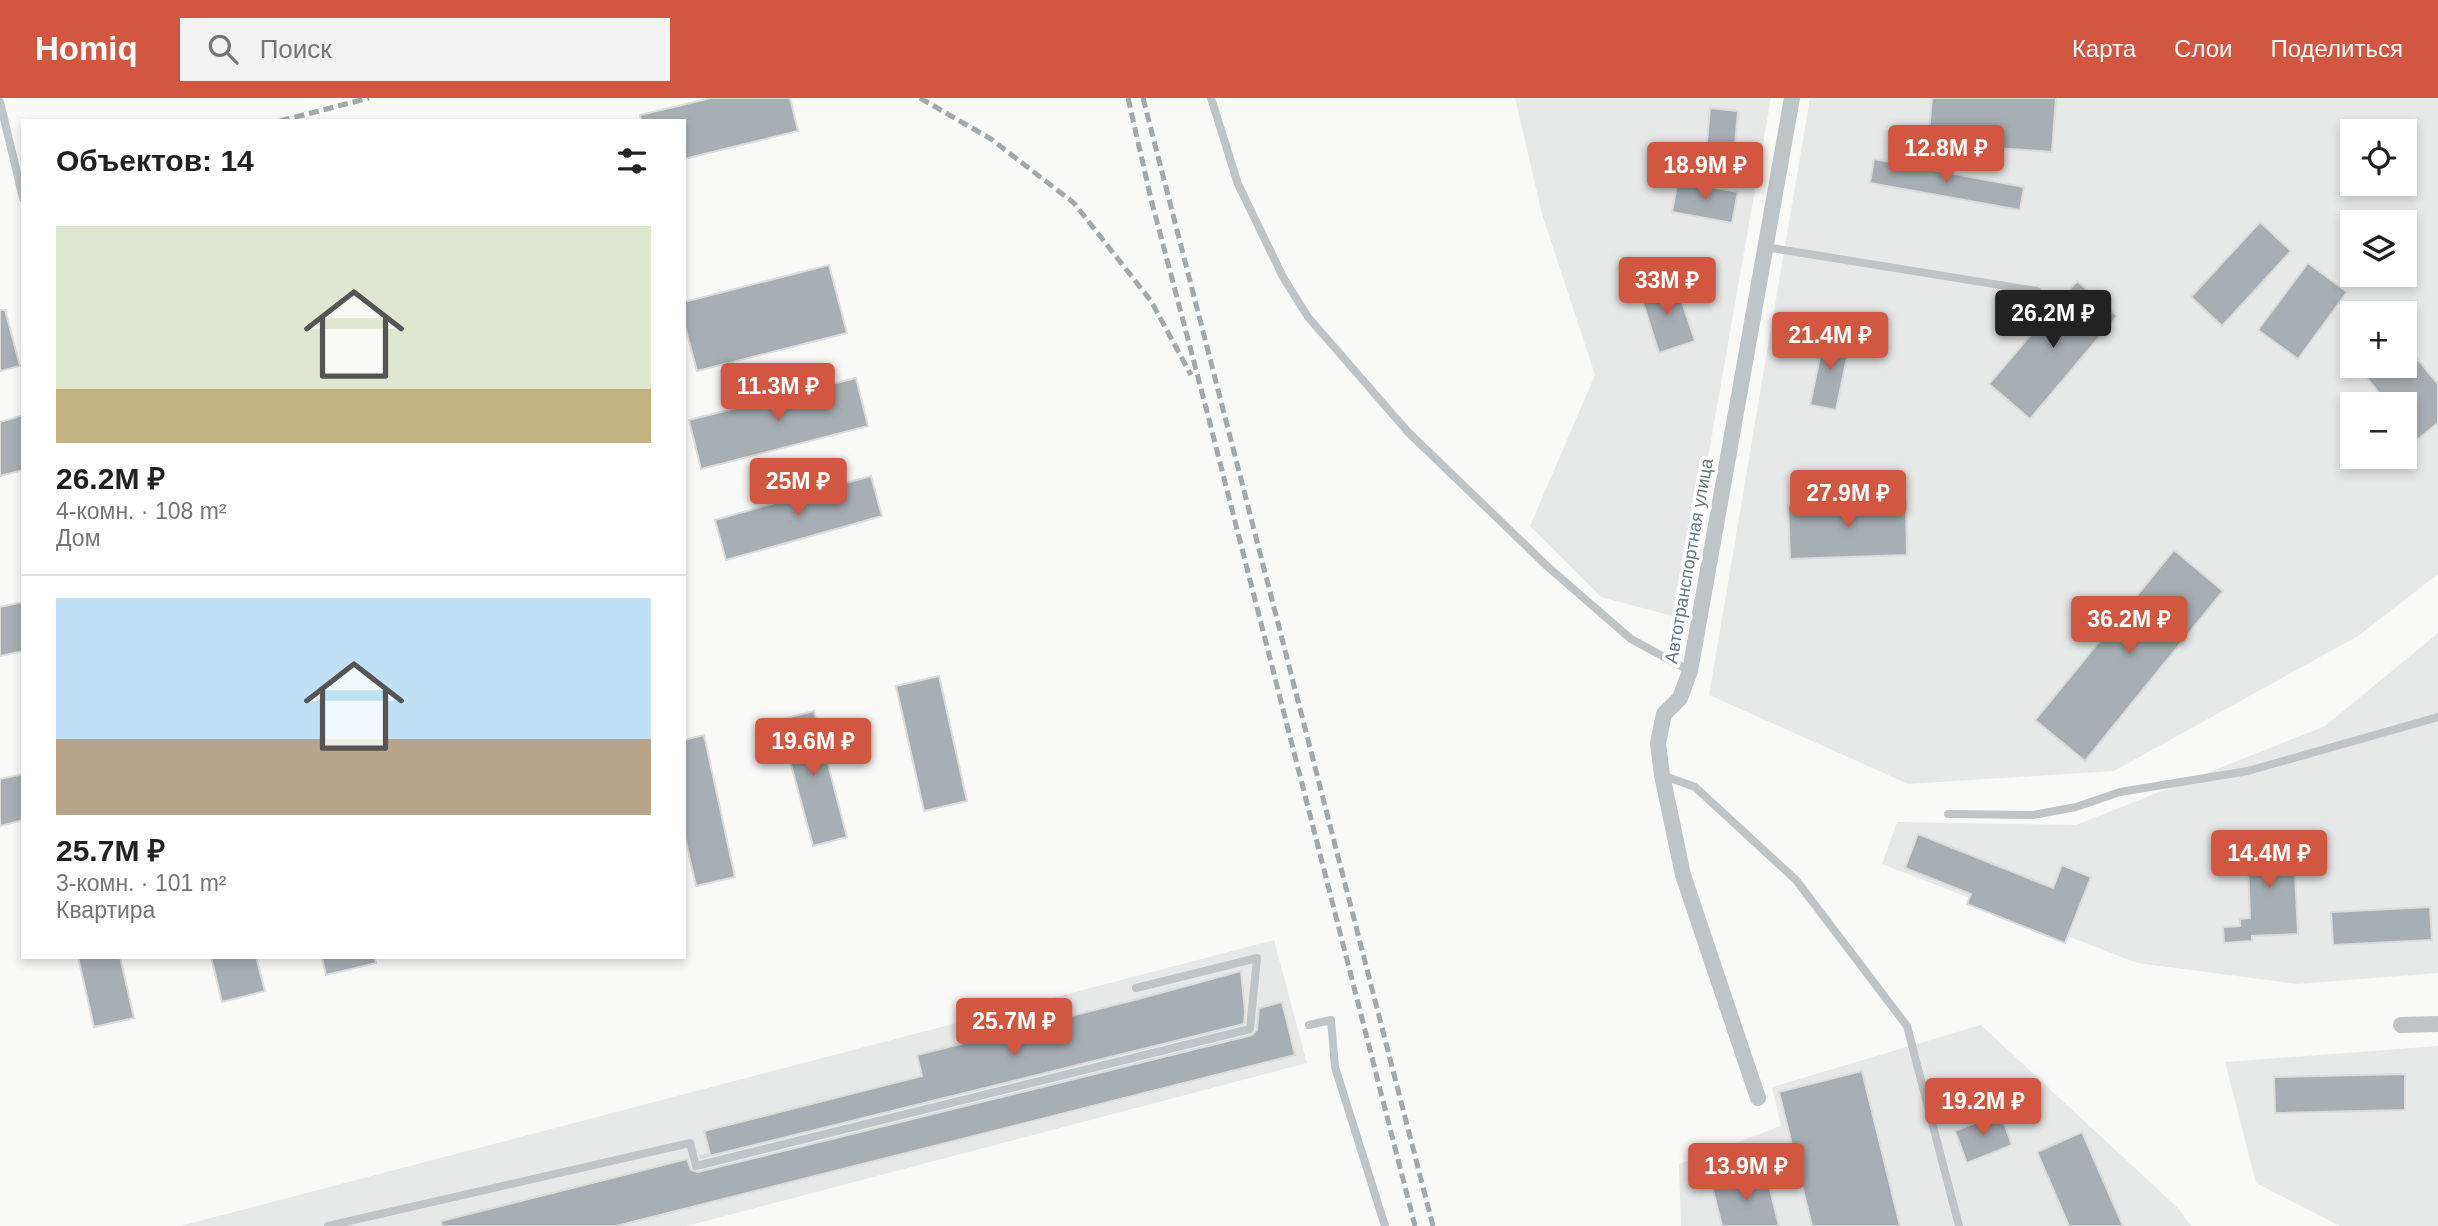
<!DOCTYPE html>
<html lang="ru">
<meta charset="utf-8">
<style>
body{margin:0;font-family:Helvetica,sans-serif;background:#f2f2f2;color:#202124;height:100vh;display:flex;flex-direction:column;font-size:26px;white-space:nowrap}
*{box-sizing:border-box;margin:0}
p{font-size:23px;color:#757577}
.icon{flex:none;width:38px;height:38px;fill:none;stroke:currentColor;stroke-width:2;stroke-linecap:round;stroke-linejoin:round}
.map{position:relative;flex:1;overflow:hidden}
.drawer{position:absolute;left:21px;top:21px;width:665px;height:840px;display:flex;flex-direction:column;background:#fff;border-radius:0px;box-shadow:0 4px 10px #0003}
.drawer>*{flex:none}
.controls{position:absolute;left:2340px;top:21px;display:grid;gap:14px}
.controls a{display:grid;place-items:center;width:77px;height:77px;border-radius:0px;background:#fff;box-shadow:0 4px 10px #0003;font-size:35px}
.price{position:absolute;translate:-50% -60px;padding:0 16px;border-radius:7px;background:#d25740;color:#fff;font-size:23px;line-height:46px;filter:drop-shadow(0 2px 4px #0008)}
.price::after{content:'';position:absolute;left:50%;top:42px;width:21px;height:16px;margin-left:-10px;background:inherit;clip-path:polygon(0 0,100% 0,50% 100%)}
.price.on{background:#222;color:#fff}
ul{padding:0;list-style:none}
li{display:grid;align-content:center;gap:14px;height:371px;padding:0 35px}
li+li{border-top:2px solid #e0e0e0}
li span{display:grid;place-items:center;height:217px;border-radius:0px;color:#555}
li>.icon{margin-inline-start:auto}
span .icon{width:126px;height:126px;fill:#fffc;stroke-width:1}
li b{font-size:30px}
h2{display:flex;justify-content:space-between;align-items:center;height:84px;padding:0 35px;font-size:30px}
header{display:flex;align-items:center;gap:42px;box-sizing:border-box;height:98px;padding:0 35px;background:#d25740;color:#fff}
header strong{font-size:33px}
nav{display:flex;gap:38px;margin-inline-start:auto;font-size:24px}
.search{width:490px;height:63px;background:#f2f2f2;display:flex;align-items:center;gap:18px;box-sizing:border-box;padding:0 24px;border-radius:0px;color:#757577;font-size:26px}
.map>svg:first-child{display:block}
.built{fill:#e7e9e8;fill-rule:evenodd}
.building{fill:#a7afb4;stroke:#dbdbda;stroke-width:2}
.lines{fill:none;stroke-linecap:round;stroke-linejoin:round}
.lane{stroke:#bfc4c7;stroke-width:8}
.street{stroke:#bfc4c7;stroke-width:16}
.rail{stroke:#a2a9ad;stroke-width:5;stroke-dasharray:10 5;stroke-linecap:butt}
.labels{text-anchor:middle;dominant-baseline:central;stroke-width:7;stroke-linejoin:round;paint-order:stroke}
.street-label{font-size:18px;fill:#67777f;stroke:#fff}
</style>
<header>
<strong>Homiq</strong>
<div class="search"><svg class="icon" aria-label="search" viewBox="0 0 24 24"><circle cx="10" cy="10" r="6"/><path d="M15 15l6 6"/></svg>Поиск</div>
<nav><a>Карта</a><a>Слои</a><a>Поделиться</a></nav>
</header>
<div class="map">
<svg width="2438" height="1128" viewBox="0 0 2438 1128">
<rect width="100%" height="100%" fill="#f9f9f8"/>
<g class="built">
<path d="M1515,0H1771L1680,520L1601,499L1530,428L1595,277L1542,116Z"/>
<path d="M1810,0H2438V476L2358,538L2114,673L1908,686L1709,597ZM2352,33H2404V86H2352ZM2352,124H2404V177H2352ZM2352,215H2404V268H2352ZM2352,306H2404V359H2352Z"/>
<path d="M2438,535V875L2298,886L2137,865L1882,766L1897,724L2076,727L2325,628Z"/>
<path d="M1274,842L1307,965L687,1128H180Z"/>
<path d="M1981,927L2178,1110L2191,1128H1681L1679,1066L1781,1028L1772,989Z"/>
<path d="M2438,948V1128H2340L2256,1085L2225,964Z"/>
</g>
<g class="building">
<path d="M711,0H790L798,33L684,61V23H641L640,17Z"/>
<path d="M1932,0H2056L2052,54L1928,45Z"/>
<path d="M1710,10L1738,13L1734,57L1706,55Z"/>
<path d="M1874,61L2024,89L2020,112L1870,85Z"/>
<path d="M1678,83L1738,94L1732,125L1672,114Z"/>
<path d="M2260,124L2291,153L2222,228L2191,199Z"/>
<path d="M2308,165L2347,194L2298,261L2258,232Z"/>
<path d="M829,167L847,235L697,273L684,225V204Z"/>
<path d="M1675,183L1695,243L1659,255L1640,195Z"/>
<path d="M2077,183L2117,218L2030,321L1989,286Z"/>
<path d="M0,212H5L20,268L0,273Z"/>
<path d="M1825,235L1851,240L1836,312L1810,307Z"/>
<path d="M2404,245L2438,286V325L2417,342L2404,326V306H2388L2357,268H2404Z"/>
<path d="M856,280L868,328L701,371L689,322Z"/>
<path d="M23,317V372L0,378V324Z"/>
<path d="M871,378L882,418L726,462L715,422Z"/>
<path d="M1906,404L1907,457L1790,461L1788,407Z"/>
<path d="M2174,452L2223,493L2085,663L2035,622Z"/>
<path d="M23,504V553L0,558V509Z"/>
<path d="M939,578L967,703L924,713L896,588Z"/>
<path d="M814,613L847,739L813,748L779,622Z"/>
<path d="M704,637L735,779L696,788L684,735V642Z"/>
<path d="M23,676V722L0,728V681Z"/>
<path d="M2293,735L2298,836L2252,838V843L2224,845L2223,829L2240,828V821L2250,820L2247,738Z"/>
<path d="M1918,736L2053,790L2062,767L2091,779L2065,845L1967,806L1971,796L1905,770Z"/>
<path d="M2430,809L2432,842L2333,847L2331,814Z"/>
<path d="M78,859H120L134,920L94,929Z"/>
<path d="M211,859H256L265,893L222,904Z"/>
<path d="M322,859H375L376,865L326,877Z"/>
<path d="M1241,873L1245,914L1244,926L701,1060L700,1058L710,1056L704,1033L922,978L917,957L1142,900Z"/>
<path d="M1282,904L1295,957L616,1128H442L441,1123L687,1061L691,1072L698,1074L1252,937L1257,932L1259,910Z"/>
<path d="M1862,973L1900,1128H1812L1779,994Z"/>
<path d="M2405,976V1012L2275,1015L2274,979Z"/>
<path d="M2000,1015L2012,1047L1967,1065L1955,1033Z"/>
<path d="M2082,1034L2123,1128H2069L2037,1054Z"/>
<path d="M1766,1075L1779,1128H1722L1712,1088Z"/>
</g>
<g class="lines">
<g class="lane">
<path d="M1211,0L1238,86L1283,179L1308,219L1408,334L1548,469L1631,541L1690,573"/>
<path d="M0,4L23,100"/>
<path d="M1765,149L2037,193"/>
<path d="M1662,677L1695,689L1796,782L1907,928L1959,1128"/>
<path d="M1948,716L2033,717L2076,709L2120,694L2248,673L2438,619"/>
<path d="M1309,927L1331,922L1335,969L1385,1128"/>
<path d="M328,1128L690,1045L696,1068L1250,931L1257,860L1136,890"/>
</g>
<g class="street">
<path d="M2401,927L2438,926"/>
<path d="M1758,1000L1683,777L1662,677L1658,645L1664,616L1680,600L1690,573L1792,0"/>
</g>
<g class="rail">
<path d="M920,0L991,41L1074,105L1151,203L1191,277"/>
<path d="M1128,0L1151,101L1204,302L1415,1128"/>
<path d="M1143,0L1433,1128"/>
<path d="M280,23L369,0"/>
</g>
</g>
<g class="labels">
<g class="street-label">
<text transform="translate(1689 463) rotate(-80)">Автотранспортная улица</text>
</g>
</g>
</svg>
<div class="controls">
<a><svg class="icon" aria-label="locate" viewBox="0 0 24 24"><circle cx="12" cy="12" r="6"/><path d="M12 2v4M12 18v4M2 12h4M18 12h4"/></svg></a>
<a><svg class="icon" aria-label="layers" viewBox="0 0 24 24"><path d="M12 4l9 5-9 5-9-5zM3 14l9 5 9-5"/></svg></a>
<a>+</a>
<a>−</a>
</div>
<b class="price" style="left:1946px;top:87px">12.8M ₽</b>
<b class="price" style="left:1705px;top:104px">18.9M ₽</b>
<b class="price" style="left:1667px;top:219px">33M ₽</b>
<b class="price on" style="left:2053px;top:252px">26.2M ₽</b>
<b class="price" style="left:1830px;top:274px">21.4M ₽</b>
<b class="price" style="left:778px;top:325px">11.3M ₽</b>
<b class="price" style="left:798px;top:420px">25M ₽</b>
<b class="price" style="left:1848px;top:432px">27.9M ₽</b>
<b class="price" style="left:2129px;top:558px">36.2M ₽</b>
<b class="price" style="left:813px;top:680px">19.6M ₽</b>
<b class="price" style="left:2269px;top:792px">14.4M ₽</b>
<b class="price" style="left:1014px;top:960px">25.7M ₽</b>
<b class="price" style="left:1983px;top:1040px">19.2M ₽</b>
<b class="price" style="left:1746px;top:1105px">13.9M ₽</b>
<section class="drawer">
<h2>Объектов: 14<svg class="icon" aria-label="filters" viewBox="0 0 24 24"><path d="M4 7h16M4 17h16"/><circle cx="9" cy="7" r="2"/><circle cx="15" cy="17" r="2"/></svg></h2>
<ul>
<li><span style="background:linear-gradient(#dfe7d0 75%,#c2b280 0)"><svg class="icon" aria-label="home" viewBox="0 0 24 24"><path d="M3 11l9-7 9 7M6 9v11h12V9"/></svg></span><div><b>26.2M ₽</b><p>4-комн. · 108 m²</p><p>Дом</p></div></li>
<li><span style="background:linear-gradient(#bfe0f5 65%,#b9a48a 0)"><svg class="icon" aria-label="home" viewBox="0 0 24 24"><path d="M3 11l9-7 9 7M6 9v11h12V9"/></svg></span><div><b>25.7M ₽</b><p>3-комн. · 101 m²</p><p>Квартира</p></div></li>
</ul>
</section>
</div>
